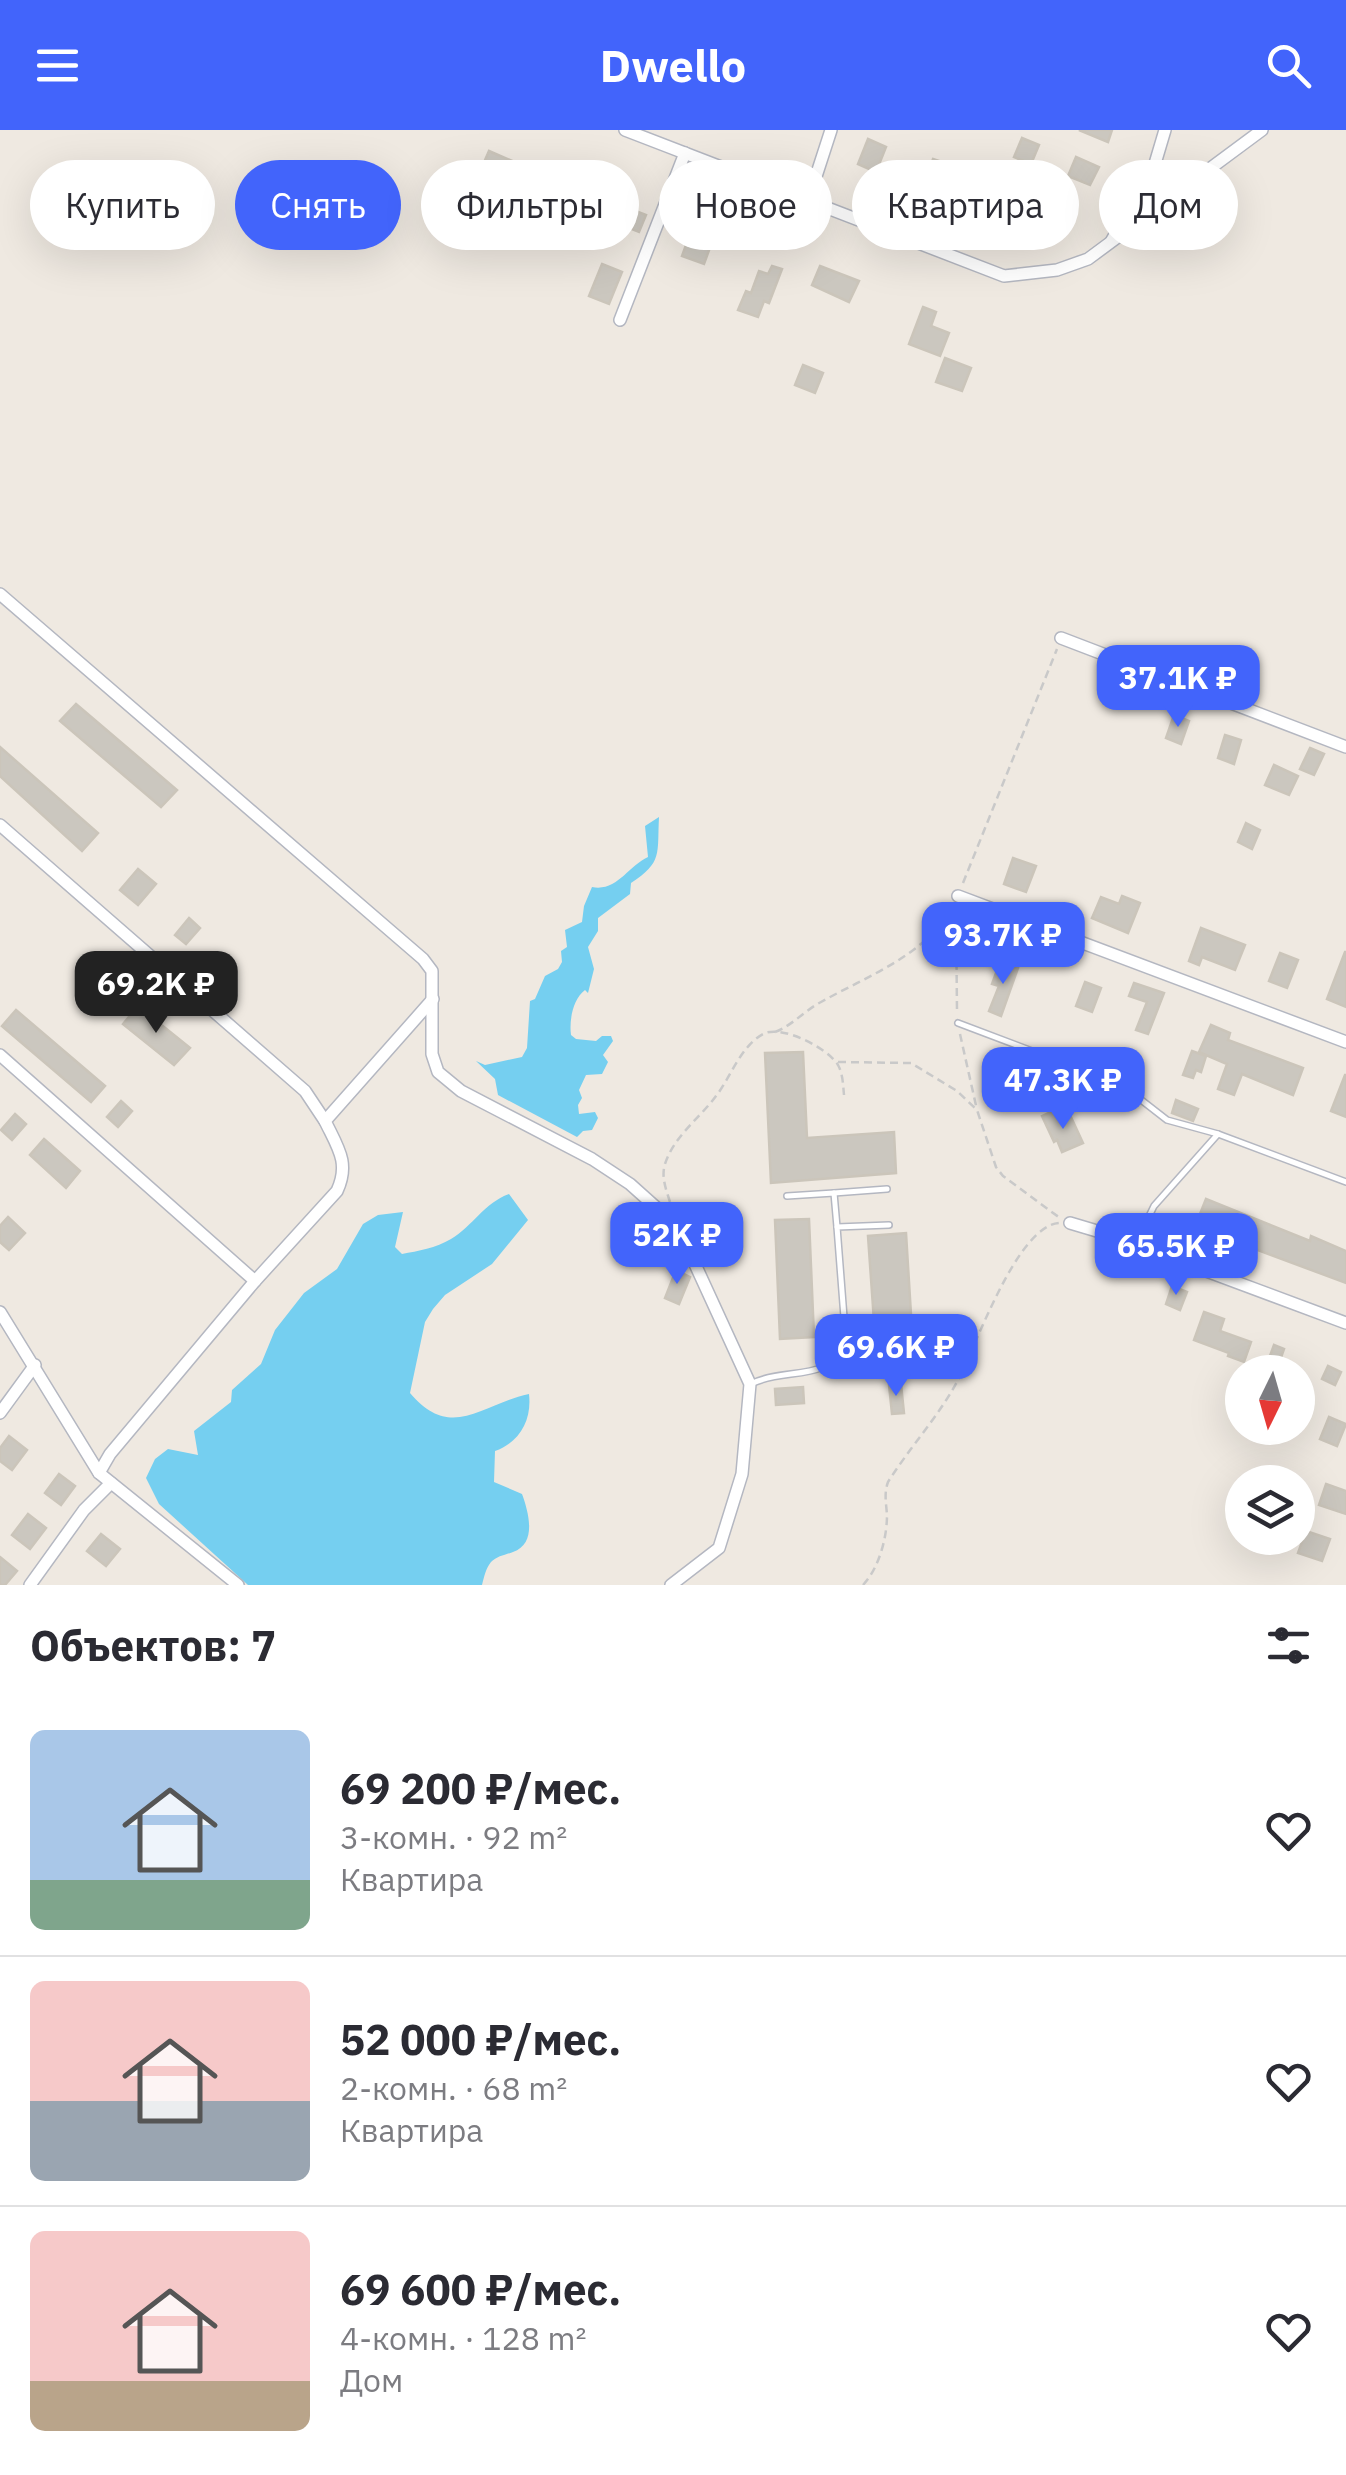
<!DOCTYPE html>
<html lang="ru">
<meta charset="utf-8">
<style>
body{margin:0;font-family:"IBM Plex Sans",sans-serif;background:#f7f7f7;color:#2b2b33;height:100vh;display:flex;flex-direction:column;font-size:38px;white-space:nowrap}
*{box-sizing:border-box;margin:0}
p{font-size:32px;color:#7c7c81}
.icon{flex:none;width:55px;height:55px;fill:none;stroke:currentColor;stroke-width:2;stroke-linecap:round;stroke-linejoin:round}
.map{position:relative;height:1455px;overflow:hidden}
.panel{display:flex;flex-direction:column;background:#fff;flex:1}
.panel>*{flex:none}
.banner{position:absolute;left:30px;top:30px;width:1288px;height:90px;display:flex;gap:20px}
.needle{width:65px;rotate:185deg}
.fabs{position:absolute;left:1225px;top:1225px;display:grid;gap:20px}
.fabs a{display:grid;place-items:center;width:90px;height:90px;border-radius:50%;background:#fff;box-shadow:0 10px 40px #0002;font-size:50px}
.price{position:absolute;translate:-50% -85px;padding:0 22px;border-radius:20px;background:#4264fb;color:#fff;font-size:32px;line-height:65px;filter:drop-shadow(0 2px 5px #0008)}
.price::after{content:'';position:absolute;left:50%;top:60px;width:30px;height:22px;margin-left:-15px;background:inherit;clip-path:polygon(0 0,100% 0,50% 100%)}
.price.on{background:#222;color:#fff}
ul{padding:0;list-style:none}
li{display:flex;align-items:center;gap:30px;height:250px;padding:0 30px}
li+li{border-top:2px solid #e1e1e2}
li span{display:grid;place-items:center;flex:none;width:280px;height:200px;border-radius:15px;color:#555}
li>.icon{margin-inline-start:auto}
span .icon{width:120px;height:120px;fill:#fffc;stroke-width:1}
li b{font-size:42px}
h2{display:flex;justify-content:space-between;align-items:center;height:120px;padding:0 30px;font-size:42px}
.chip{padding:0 35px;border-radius:45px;background:#fff;box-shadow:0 10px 40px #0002;font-size:35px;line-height:90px}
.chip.on{background:#4264fb;color:#fff}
header{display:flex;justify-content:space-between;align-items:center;height:130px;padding:0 30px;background:#4264fb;color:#fff;font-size:45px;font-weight:700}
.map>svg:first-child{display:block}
.water{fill:#75cff0}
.building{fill:#cbc7bf;stroke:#cbc5ba;stroke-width:2.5}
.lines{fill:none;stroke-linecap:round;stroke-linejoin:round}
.service-casing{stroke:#b4b7c1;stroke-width:8}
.minor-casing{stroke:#b4b7c1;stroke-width:14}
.path{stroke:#c9c9c9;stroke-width:2.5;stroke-dasharray:8 5;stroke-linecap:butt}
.service{stroke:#fff;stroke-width:5}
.minor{stroke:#fff;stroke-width:11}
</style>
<header><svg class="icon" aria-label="menu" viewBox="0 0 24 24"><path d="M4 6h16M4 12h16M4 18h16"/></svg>Dwello<svg class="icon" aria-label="search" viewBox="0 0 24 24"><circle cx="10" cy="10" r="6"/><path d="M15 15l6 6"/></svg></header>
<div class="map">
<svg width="1346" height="1455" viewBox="0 0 1346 1455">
<rect width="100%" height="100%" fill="#efe9e1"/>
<g class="water">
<path d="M659,687C657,724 663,732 631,753L630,764L598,788V801L588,817L594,839L588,863L585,860C573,869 569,890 571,905L576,909L596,911L602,906H611L613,911L603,925L608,932L602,944L586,945L579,960L582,968L578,975L579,984L595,982L598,988L592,1000L583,1001L577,1007L498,965L495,949L476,931L485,935L522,927L527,918L530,871L535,869L545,846L558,839L562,832L561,821L567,817L565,800L582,792L584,776L592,757C617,762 628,736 648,727L645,696Z"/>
<path d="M509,1064L528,1090L492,1134L445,1165L433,1179L425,1192L410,1263C451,1312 482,1274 529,1264C532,1290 520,1312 495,1321L494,1352L522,1364C529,1383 537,1414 513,1422C505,1425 497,1426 491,1432C486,1438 484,1447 482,1455H248L159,1374L146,1348L155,1329L168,1319L198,1325L194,1301L231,1272L232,1260L261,1234L275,1200L304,1163L337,1139L363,1094L378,1085L403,1082L395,1117L402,1124C418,1121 436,1118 451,1109C473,1096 484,1073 509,1064Z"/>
</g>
<g class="building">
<path d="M1079,0H1112L1108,12Z"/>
<path d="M1022,8L1039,15L1031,34L1014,27Z"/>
<path d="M868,9L886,17L876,42L858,34Z"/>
<path d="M489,21L519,34L510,56L479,44Z"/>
<path d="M1076,27L1099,37L1090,55L1068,46Z"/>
<path d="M933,29L957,37L950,58L926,50Z"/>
<path d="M548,32L561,37L555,51L590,64L579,93L554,84L557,76L539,69L543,59L537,57Z"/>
<path d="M968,59L994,69L996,61L1018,69L1013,84L1048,100L1045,108L981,84L979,90L959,82Z"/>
<path d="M434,72L450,79L443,95L428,89Z"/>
<path d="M620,75L646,85L639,102L614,92Z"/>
<path d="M690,104L712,112L704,134L682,126Z"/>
<path d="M602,134L622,142L609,174L589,166Z"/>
<path d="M772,136L782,139L769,173L764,171L758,187L738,180L746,161L751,163L759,141L768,144Z"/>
<path d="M820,136L859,151L849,172L812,155Z"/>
<path d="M923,177L936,182L931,196L949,203L940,226L909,214Z"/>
<path d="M945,228L971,238L962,261L936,252Z"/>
<path d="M803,235L823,243L815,263L795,255Z"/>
<path d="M76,574L177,660L161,677L60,591Z"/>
<path d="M1174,585L1189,591L1181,614L1166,608Z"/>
<path d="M1225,605L1241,610L1234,634L1218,628Z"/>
<path d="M0,617L98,703L82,721L0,646Z"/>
<path d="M1310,618L1324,624L1314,645L1300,639Z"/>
<path d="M1274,635L1298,646L1289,665L1265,655Z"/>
<path d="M1246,693L1260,700L1252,719L1238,712Z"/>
<path d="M1013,728L1036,736L1026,762L1004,754Z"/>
<path d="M138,739L156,754L138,775L120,760Z"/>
<path d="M1122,766L1140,773L1128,803L1092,788L1101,767L1119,774Z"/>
<path d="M189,788L200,798L186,814L175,805Z"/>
<path d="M1201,798L1245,815L1235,840L1202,827L1199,835L1189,831Z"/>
<path d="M1345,822H1346V877L1327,869Z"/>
<path d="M1280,823L1298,830L1287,858L1269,851Z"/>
<path d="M1000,832L1018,838L1001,886L989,881L999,856L992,854Z"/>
<path d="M106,848L123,863L107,880L90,865Z"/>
<path d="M1085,852L1101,858L1092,882L1076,876Z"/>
<path d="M1134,853L1164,863L1148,904L1136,900L1147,872L1129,866Z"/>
<path d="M138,876L190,918L174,935L123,894Z"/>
<path d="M16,880L105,956L91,972L2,896Z"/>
<path d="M1211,895L1230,903L1228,910L1303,938L1293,965L1242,944L1234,965L1218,959L1227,934L1199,922Z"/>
<path d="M1013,920L1020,934L1005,942L998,927Z"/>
<path d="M1192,921L1206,926L1201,942L1196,940L1193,948L1183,945Z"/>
<path d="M803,922L807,1008L894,1002L896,1043L771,1053L765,923Z"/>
<path d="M1345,945H1346V987L1331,981Z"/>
<path d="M1176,970L1198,979L1193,991L1172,983Z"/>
<path d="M121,971L132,981L118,997L107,987Z"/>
<path d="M1053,981L1058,992L1071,987L1083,1013L1062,1022L1057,1010L1054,1012L1042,986Z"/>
<path d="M15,984L26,994L12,1010L1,1000Z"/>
<path d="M44,1009L80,1041L66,1058L30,1025Z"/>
<path d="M1206,1069L1310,1111L1311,1106L1346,1121V1153L1247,1116L1250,1108L1198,1089Z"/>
<path d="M8,1087L25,1103L9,1120L0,1112V1096Z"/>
<path d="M809,1089L814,1207L780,1209L775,1090Z"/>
<path d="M906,1103L913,1217L876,1220L868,1106Z"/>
<path d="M676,1140L690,1147L679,1174L665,1168Z"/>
<path d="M1172,1156L1187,1162L1180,1180L1166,1174Z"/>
<path d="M1204,1182L1224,1189L1220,1201L1251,1212L1244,1232L1228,1226L1229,1223L1194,1210Z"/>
<path d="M1274,1215L1284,1219L1276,1242H1264Z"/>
<path d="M1328,1236L1341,1242L1335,1255L1322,1249Z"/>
<path d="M901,1254L904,1283L892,1284L889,1255Z"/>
<path d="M803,1257L804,1273L776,1275L775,1259Z"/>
<path d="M1329,1287L1346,1294L1337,1316L1320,1309Z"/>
<path d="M9,1306L27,1320L12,1340L0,1331V1318Z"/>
<path d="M59,1344L75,1356L61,1375L45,1363Z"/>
<path d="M1326,1354L1346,1361V1384L1319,1375Z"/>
<path d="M28,1384L46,1398L30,1419L12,1405Z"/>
<path d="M1306,1401L1330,1409L1322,1431L1298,1423Z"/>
<path d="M101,1404L120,1419L106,1436L87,1421Z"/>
<path d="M0,1427L17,1441L5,1455H0Z"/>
</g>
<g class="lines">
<g class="service-casing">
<g id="service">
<path d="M958,893L1122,955L1167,990L1218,1004"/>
<path d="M834,1063L887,1059"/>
<path d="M787,1066L834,1063L837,1097"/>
<path d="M1137,1111L1154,1076L1218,1004L1346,1052"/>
<path d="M753,1253C787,1237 828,1253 846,1213L837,1097L889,1095"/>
</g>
</g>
<g class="minor-casing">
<g id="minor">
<path d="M625,0L1004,146L1057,140L1088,129L1262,0"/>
<path d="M808,71L831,0"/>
<path d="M1112,110L1154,37L1165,0"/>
<path d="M620,190L685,23"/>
<path d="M0,464L423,829L432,841V924L438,942L461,961L592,1029L630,1054L678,1097L750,1254L742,1344L719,1418L671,1455"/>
<path d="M1061,508L1346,617"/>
<path d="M0,695L305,961L325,991"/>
<path d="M958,766L1346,912"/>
<path d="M0,925L255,1151"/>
<path d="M1070,1093L1107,1104L1346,1193"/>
<path d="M0,1182L99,1343L238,1455"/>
<path d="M0,1283L35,1235"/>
<path d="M99,1343L110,1324L255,1151L337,1061C350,1033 338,1018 325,991L433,869"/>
<path d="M30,1455L84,1380L111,1353"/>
</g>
</g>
<g class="path">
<path d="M963,753L1057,519"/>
<path d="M956,780L957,882"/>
<path d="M775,902C793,895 804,881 821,872C869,845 925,826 953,776"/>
<path d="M960,904L977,980"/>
<path d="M838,932L911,933L957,961L977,980L996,1037L1003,1046L1060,1088"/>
<path d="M670,1072C666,1059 661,1047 665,1034C674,1006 699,989 716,966C731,947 740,917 763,904C781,894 828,918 838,935C843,944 843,955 844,965"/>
<path d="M863,1455C879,1438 887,1408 887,1385C886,1372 884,1363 888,1352C910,1317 939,1286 958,1250C976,1216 1017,1096 1059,1093"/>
</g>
<use href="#service" class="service"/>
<use href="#minor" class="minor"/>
</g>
</svg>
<div class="fabs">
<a><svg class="needle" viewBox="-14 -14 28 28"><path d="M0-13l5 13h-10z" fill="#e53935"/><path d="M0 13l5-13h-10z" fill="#7c7c81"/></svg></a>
<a><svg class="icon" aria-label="layers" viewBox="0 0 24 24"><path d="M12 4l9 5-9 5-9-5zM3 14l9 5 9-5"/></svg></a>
</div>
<b class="price" style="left:1178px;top:600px">37.1K ₽</b>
<b class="price" style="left:1003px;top:857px">93.7K ₽</b>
<b class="price on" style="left:156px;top:906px">69.2K ₽</b>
<b class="price" style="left:1063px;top:1002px">47.3K ₽</b>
<b class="price" style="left:677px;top:1157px">52K ₽</b>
<b class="price" style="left:1176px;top:1168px">65.5K ₽</b>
<b class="price" style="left:896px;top:1269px">69.6K ₽</b>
<div class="banner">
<a class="chip">Купить</a>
<a class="chip on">Снять</a>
<a class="chip">Фильтры</a>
<a class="chip">Новое</a>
<a class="chip">Квартира</a>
<a class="chip">Дом</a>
</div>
</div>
<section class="panel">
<h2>Объектов: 7<svg class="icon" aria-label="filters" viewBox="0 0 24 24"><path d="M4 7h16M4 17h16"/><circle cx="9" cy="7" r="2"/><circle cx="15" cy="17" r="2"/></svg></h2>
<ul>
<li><span style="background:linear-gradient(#a9c7e8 75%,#7fa58c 0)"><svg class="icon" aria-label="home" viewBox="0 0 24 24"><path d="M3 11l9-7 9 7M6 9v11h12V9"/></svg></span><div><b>69 200 ₽/мес.</b><p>3-комн. · 92 m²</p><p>Квартира</p></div><svg class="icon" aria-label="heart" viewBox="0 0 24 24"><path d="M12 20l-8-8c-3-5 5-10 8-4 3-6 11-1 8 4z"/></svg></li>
<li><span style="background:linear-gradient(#f6c9c9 60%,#9aa5b1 0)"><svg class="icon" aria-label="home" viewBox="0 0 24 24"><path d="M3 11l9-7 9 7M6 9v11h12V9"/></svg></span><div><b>52 000 ₽/мес.</b><p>2-комн. · 68 m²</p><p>Квартира</p></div><svg class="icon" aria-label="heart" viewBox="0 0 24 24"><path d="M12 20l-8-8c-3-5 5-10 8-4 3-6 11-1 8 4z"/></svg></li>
<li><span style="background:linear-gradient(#f6c9c9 75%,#b9a48a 0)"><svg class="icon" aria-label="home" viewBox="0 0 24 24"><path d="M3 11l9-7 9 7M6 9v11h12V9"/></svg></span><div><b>69 600 ₽/мес.</b><p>4-комн. · 128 m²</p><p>Дом</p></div><svg class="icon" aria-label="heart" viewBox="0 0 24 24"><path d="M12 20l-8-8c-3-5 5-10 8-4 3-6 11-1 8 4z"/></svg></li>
</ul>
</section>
